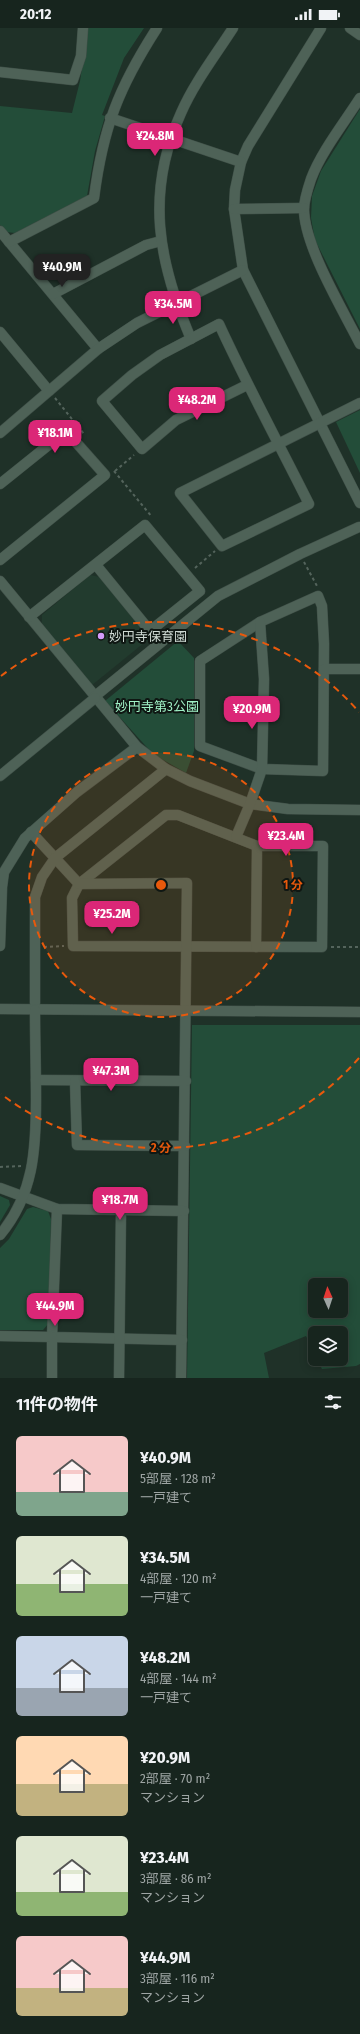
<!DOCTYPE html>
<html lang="ja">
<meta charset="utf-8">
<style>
body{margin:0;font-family:"Fira Sans Condensed","Noto Sans JP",sans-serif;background:#202d27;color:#f1f3f6;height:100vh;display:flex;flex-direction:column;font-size:15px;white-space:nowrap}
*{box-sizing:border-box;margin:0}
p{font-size:13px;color:#9ea5a4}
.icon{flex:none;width:22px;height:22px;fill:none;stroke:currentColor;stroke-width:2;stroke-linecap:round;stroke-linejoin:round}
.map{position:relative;height:1350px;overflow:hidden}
.drawer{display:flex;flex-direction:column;background:#17251e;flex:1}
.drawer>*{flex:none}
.needle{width:26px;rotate:357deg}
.tools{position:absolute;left:308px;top:1250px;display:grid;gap:8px}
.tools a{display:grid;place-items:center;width:40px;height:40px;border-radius:6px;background:#17251e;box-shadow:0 2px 10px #0003,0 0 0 1px #36423c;font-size:20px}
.price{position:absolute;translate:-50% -34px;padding:0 9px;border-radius:8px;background:#db2777;color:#fff;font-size:13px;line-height:26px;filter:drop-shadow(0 1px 2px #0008)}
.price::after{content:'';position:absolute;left:50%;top:24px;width:12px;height:9px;margin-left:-6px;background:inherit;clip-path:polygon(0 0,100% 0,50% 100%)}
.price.active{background:#222;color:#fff}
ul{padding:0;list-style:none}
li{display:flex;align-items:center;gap:12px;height:100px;padding:0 16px}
li span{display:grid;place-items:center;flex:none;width:112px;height:80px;border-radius:6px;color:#555}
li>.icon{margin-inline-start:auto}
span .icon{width:48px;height:48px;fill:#fffc;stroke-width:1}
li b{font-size:17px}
h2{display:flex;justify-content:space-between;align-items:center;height:48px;padding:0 16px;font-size:17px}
.status{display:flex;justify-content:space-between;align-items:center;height:28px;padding:0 20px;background:#17251e;direction:ltr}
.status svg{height:11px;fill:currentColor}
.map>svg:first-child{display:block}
.built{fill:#223b2e}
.green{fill:#234d39;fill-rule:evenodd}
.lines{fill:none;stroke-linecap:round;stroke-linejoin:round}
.minor-casing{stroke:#3f4f47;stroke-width:11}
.path{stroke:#54645c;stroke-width:2;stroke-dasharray:3 3;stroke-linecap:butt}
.minor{stroke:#4e6257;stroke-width:10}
.ring{fill:none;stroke:#e8590c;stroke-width:2;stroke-dasharray:7 5}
.poi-dot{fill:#d49cfb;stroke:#0f1713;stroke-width:1.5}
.labels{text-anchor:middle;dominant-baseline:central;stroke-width:4;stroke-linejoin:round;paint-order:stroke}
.poi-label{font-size:13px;fill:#ced9d3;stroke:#0f1713;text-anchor:start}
.park-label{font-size:13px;fill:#a0f1c6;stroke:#0f1713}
.centre{fill:#e8590c;stroke:#0f1713;stroke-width:2}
.ring-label{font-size:12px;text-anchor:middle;font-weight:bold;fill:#e8590c;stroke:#0f1713;stroke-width:4;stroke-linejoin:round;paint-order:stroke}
</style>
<div class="status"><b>20:12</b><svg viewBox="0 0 49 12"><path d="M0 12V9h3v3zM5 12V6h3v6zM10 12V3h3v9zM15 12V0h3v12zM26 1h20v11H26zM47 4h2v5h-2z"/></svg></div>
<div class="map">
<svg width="360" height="1350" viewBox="0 0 360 1350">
<rect width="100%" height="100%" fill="#1f3128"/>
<path class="built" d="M90,547L100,549L150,610L92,657L42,596V587Z"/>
<g class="green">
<path d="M88,0H144L124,30L102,87L105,88L95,123L87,168L15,205L6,204L0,197V78L72,85L80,53Z"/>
<path d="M360,81V301L315,212L311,190L312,168L321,143Z"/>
<path d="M360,382V445L336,394Z"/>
<path d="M178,613L194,630V723L186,745L153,726L105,673Z"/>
<path d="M192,997H360V1336L356,1338L322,1341L317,1331H341V1305H315V1326L306,1308L264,1325L269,1350H187ZM315,1257H341V1283H315Z"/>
<path d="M0,1168L9,1172L10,1177L0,1194Z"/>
<path d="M33,1179L48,1183L51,1191L49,1295L43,1302H0V1220L9,1211L27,1181Z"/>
</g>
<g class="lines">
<g class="minor-casing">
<g id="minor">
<path d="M321,0L248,118L241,134L235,162L234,181L243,242L360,475"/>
<path d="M350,0L360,7"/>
<path d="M0,44L73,52L81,28L83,0"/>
<path d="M360,70C344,95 321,124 311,151C308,160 304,172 304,181C304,218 343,282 360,316"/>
<path d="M110,90L241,134"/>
<path d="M234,181L304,180"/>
<path d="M0,203L98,321"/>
<path d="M9,214L94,170C103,99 119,59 157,0"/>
<path d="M53,266L146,217L161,213"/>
<path d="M0,304L49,363"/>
<path d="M191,311C158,233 145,165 181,85C194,55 215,28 233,0"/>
<path d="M247,357L176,392L142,421L102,373L132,347L160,327L219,296C247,357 279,416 309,476L222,518L180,465C240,435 300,405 360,375"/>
<path d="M0,405L98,321L137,295L243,242"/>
<path d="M0,456L66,403L105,447L0,532"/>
<path d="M0,553L137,719L166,741L190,753L250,776L288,781L360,782"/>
<path d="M318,568L322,578L324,616L323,743L262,741L200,718V633L260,594Z"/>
<path d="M29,589L145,497L200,563L150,603L96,537"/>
<path d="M324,641H360"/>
<path d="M94,669L218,568L300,526L359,499"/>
<path d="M0,748L95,670"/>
<path d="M166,787H178L257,818H323L322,919L73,918L72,870L79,856Z"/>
<path d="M31,804L79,856L187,855L181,1350"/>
<path d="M236,809L250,776L262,741L264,651L260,594"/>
<path d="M0,918L2,859L4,844L25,810L77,764L137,719"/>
<path d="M256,919L257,818"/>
<path d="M35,975V869L42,849L55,830L166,741"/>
<path d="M0,981L360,984"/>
<path d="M36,1052L186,1053"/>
<path d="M75,1053L77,1117L185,1118"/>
<path d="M0,1160L57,1181L184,1183"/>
<path d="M57,1181L52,1309L182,1312"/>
<path d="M0,1207C34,1166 36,1121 36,1071C36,1041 35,1012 35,982"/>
<path d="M0,1308L52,1309V1350"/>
<path d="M119,1350L121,1182"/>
</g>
</g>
<g class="path">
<path d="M55,370L84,406"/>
<path d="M114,443L152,489"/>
<path d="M115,443L134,427"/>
<path d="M304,534L317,558"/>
<path d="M195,540L215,523"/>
<path d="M44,919L64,918"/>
<path d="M331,919H360"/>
<path d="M0,1139L21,1138"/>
</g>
<use href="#minor" class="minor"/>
</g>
<circle cx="161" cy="857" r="132" fill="#e8590c" fill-opacity=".12"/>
<g class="ring">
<circle cx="161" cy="857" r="132"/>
<path d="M359 1030A263 263 0 0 1 1 1066M1 648A263 263 0 0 1 359 684"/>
</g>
<circle class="poi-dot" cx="101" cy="608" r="4"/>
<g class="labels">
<g class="poi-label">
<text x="109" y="608">妙円寺保育園</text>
</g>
<g class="park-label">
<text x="157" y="678">妙円寺第3公園</text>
</g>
</g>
<circle cx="161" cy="857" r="6" class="centre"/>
<g class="ring-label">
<text x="293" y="861">1 分</text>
<text x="161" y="1124">2 分</text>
</g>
</svg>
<div class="tools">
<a><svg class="needle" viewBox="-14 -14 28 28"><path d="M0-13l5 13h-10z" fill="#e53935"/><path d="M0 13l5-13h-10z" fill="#9ea5a4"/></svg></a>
<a><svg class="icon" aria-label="layers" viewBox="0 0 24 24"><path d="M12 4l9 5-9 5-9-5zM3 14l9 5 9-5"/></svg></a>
</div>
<b class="price" style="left:155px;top:129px">¥24.8M</b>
<b class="price active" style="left:62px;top:260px">¥40.9M</b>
<b class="price" style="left:173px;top:297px">¥34.5M</b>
<b class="price" style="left:197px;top:393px">¥48.2M</b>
<b class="price" style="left:55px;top:426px">¥18.1M</b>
<b class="price" style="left:252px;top:702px">¥20.9M</b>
<b class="price" style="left:286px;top:829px">¥23.4M</b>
<b class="price" style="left:112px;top:907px">¥25.2M</b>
<b class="price" style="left:111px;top:1064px">¥47.3M</b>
<b class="price" style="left:120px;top:1193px">¥18.7M</b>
<b class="price" style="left:55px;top:1299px">¥44.9M</b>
</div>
<section class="drawer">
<h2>11件の物件<svg class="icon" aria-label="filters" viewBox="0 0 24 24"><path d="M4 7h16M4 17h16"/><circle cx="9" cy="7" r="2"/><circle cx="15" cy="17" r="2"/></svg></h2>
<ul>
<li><span style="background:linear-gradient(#f6c9c9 70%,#7fa58c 0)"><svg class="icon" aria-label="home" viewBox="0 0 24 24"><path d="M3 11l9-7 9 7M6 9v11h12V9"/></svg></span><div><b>¥40.9M</b><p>5部屋 · 128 m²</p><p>一戸建て</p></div></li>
<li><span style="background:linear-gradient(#dfe7d0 60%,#8fb573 0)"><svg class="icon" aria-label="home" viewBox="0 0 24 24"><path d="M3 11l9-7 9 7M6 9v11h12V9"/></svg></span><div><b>¥34.5M</b><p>4部屋 · 120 m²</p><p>一戸建て</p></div></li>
<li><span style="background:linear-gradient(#c9d6e8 65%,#9aa5b1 0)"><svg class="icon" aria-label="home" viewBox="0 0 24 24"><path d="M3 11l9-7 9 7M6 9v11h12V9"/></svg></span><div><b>¥48.2M</b><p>4部屋 · 144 m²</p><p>一戸建て</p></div></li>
<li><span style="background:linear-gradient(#ffd9b3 60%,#c2b280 0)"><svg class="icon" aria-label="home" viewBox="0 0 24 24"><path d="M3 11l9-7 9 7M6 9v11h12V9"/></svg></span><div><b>¥20.9M</b><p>2部屋 · 70 m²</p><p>マンション</p></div></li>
<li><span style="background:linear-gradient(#dfe7d0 70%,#8fb573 0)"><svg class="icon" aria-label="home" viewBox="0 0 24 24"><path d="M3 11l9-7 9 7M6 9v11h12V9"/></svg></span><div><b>¥23.4M</b><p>3部屋 · 86 m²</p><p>マンション</p></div></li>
<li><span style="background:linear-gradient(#f6c9c9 65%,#c2b280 0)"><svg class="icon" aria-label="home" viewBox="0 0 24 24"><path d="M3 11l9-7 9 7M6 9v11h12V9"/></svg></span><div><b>¥44.9M</b><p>3部屋 · 116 m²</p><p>マンション</p></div></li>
</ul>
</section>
